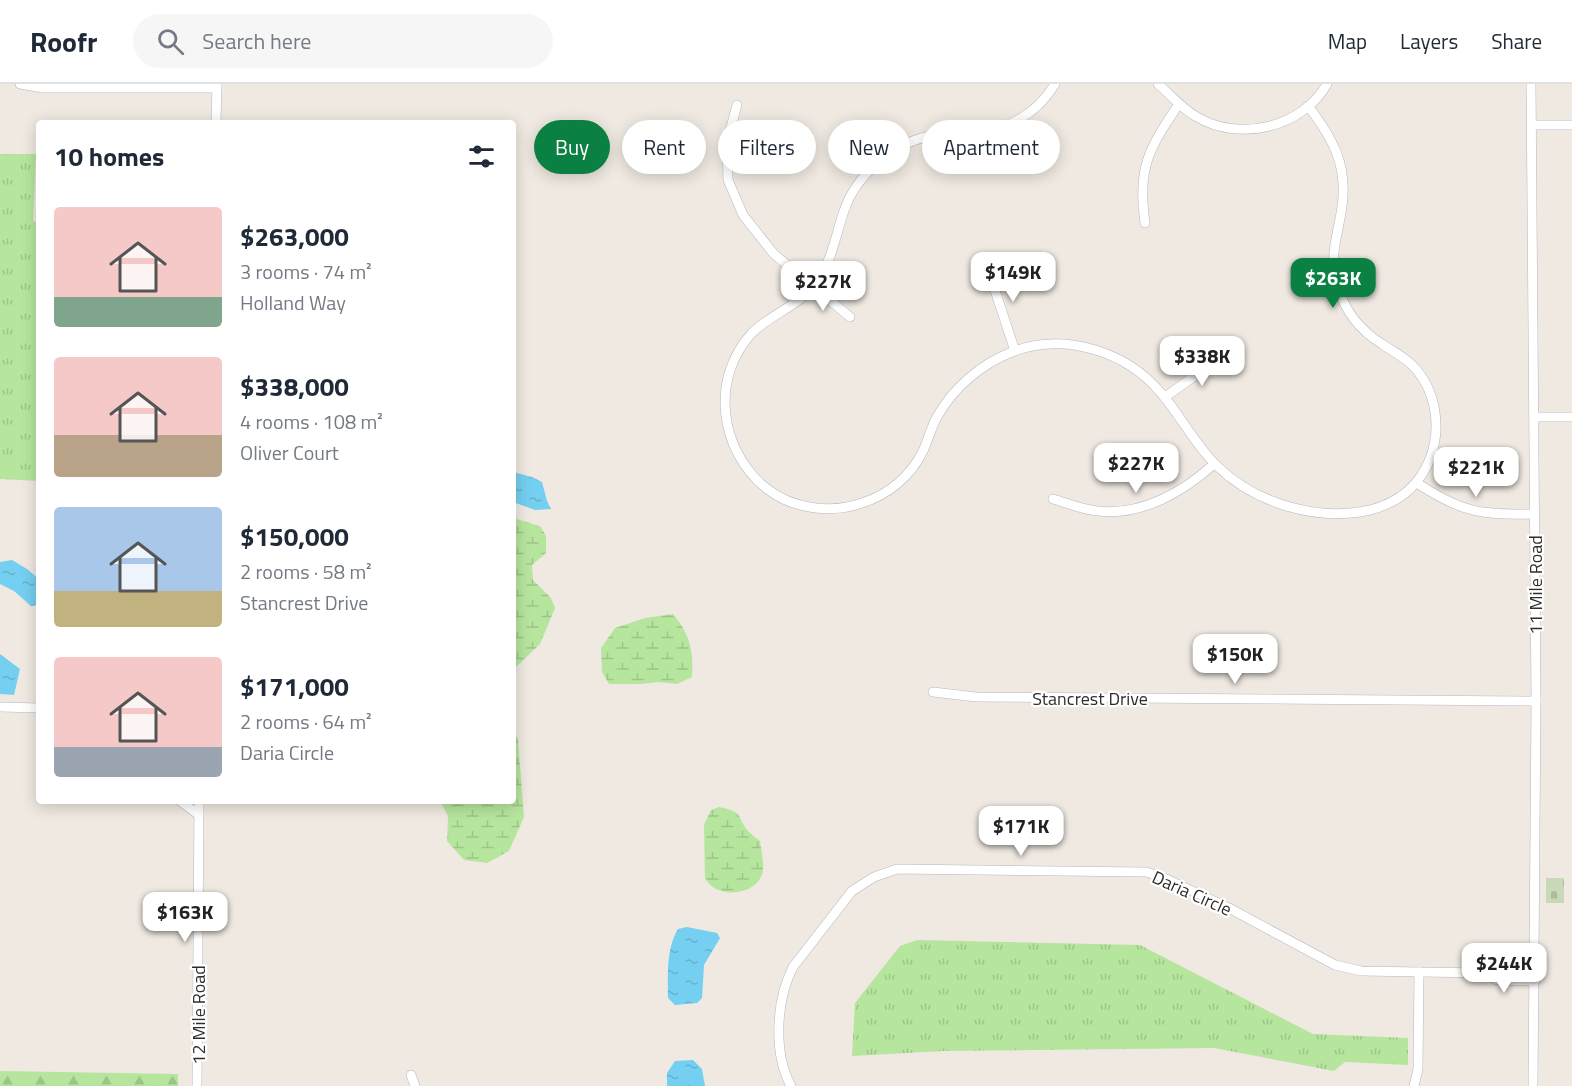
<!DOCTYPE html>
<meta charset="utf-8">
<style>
body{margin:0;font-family:"Titillium Web",sans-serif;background:#f6f6f7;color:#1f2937;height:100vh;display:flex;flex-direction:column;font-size:22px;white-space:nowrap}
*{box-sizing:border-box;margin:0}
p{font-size:20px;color:#747a83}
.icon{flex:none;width:33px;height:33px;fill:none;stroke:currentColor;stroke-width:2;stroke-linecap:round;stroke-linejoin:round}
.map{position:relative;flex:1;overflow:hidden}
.side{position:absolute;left:36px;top:36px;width:480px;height:684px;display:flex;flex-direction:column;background:#fff;border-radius:6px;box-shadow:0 3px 15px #0003}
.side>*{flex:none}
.hud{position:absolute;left:534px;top:36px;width:570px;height:54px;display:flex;gap:12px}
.price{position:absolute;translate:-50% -51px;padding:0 14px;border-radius:12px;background:#fff;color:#222;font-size:20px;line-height:39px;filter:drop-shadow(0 2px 3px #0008)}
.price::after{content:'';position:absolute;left:50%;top:36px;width:18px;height:14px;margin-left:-9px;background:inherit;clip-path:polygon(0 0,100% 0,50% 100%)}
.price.current{background:#0b8043;color:#fff}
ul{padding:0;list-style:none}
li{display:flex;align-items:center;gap:18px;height:150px;padding:0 18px}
li span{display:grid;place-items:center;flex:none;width:168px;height:120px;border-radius:6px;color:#555}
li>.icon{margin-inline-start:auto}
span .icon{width:72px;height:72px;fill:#fffc;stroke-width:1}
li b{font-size:26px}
h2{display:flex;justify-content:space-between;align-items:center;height:72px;padding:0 18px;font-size:26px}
.tag{padding:0 21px;border-radius:27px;background:#fff;box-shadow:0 3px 15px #0003;font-size:21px;line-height:54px}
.tag.current{background:#0b8043;color:#fff}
header{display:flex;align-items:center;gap:36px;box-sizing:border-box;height:84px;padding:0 30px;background:#fff;border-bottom:2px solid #e0e1e3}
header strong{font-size:28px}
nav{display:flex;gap:33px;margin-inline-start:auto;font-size:21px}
.search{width:420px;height:54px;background:#f6f6f7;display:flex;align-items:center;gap:15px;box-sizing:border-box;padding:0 21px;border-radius:33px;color:#747a83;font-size:22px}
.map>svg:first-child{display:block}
.grass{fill:url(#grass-tufts)}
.forest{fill:url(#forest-firs)}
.wetland{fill:url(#wetland-marsh)}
.cemetery{fill:url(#cemetery-stones)}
.water{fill:url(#water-ripples)}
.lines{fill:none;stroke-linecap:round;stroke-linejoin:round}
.minor-casing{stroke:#b4b7c1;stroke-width:10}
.minor{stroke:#fff;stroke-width:9}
.labels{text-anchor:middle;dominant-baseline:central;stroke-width:4.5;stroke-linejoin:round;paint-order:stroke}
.street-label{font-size:18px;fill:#2e2e2e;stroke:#fff}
</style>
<header>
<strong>Roofr</strong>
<div class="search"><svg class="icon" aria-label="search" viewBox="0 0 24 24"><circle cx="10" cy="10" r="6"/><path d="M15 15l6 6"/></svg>Search here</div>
<nav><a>Map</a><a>Layers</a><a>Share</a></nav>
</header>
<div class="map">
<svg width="1572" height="1002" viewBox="0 0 1572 1002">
<defs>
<pattern id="grass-tufts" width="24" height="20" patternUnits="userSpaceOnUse" patternTransform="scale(1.5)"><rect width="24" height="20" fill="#b6e59e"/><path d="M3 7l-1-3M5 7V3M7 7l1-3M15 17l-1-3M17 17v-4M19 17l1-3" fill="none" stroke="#9dc588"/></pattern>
<pattern id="forest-firs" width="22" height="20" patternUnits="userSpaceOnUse" patternTransform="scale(1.5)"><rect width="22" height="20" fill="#b6e59e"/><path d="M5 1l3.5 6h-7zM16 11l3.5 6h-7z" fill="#9dc588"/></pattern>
<pattern id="wetland-marsh" width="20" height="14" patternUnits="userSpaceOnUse" patternTransform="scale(1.5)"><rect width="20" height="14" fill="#b6e59e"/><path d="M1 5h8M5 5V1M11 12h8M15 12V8" fill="none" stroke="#9dc588"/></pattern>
<pattern id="cemetery-stones" width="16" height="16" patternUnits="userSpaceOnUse" patternTransform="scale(1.5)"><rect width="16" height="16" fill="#c8d9b8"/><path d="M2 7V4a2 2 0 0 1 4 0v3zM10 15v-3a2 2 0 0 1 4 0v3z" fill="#acbb9e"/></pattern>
<pattern id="water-ripples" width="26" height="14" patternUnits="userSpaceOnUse" patternTransform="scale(1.5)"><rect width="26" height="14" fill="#75cff0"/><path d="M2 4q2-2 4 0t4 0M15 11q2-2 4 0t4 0" fill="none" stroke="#66b2ce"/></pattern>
</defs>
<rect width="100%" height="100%" fill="#efe9e1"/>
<g class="grass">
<path d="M0,70H36L33,137L39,139V397L0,395Z"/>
<path d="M917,856L1140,861L1313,950L1408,954V981L1345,978L1334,987L1214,964L944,967L852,972L855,919L900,862Z"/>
</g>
<path class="forest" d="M0,987L178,990V1002H0Z"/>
<g class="wetland">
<path d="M513,434L540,442L546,452V469L532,481L533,496L551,514L555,524L540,560L513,586Z"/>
<path d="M673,530C690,550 694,568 692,593L677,600L658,598L641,600H609L602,588L601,564L615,544L645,534Z"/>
<path d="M513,641L518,657L524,733L509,767L487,779L464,776L447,757L448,732L440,717H513Z"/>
<path d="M719,723C746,729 735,731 748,747C752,751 756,754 760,757C761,766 764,777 763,786C760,807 733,813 716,805C712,803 708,798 705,795L704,741L711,726Z"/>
</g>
<rect class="cemetery" x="1546" y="794" width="18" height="25"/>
<g class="water">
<path d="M513,388L532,393L542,398L547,417L551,425L535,426L513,418Z"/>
<path d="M12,476L27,485L39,495V521L31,522L14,507L0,500V478Z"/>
<path d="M0,570L20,585L14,611L0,610Z"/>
<path d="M687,843L717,849L720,854L704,881L702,914L697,919L675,921L668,914C668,891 666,865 678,845Z"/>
<path d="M693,976L702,985L705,1002H667V989L675,977Z"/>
</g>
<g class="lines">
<g class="minor-casing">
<g id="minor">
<path d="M20,0L43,4H217"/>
<path d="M1055,0C1037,30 1007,47 972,49C960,49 948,49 936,51C918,53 900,62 886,72C866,87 850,107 843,130C835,154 832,177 816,198C800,222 772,229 752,249C710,294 719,366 766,404C792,425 831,430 862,419C888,411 911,392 923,367C928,356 931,344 937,333C953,304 981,280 1012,268C1064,248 1126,267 1161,309C1181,332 1195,361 1217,382C1255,419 1317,438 1370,426C1398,419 1419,402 1430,375C1442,343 1436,305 1412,281C1403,272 1392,267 1382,260C1361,247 1345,227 1338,203C1328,169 1338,154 1342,122C1348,81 1332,53 1308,22"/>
<path d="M1158,0C1171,11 1182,25 1197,33C1239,58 1302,44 1327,0"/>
<path d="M1531,0L1536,617L1533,1002"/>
<path d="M737,21L727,58L728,96L743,131L774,170L850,233"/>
<path d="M216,39L217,0"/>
<path d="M1532,41H1572"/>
<path d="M1145,139C1137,84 1149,64 1179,20"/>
<path d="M986,179L1015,267"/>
<path d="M1165,313L1223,272"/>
<path d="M1534,333H1572"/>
<path d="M1417,399C1462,429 1482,431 1535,430"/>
<path d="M1053,415C1067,419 1083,426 1098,427C1142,432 1183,408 1214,380"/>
<path d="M933,608L976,613L1536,617"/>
<path d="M0,623L39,624"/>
<path d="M180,717L199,731"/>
<path d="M1481,889L1497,896L1535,897"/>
<path d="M411,991L415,1002"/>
<path d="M197,1002L199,717"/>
<path d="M791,1002C773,969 776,916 793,883L852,807L874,793L897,785L1146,788L1162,793L1229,824L1335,881L1361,887L1481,889L1497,882H1535"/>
<path d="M1414,1002L1418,985L1419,888"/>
</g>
</g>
<use href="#minor" class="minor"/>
</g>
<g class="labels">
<g class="street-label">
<text transform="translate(1535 501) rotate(-90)">11 Mile Road</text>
<text x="1090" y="614">Stancrest Drive</text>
<text transform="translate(1192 809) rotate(24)">Daria Circle</text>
<text transform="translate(198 931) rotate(-90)">12 Mile Road</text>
</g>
</g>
</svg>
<b class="price" style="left:1013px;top:219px">$149K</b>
<b class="price current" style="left:1333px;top:225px">$263K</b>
<b class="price" style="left:823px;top:228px">$227K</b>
<b class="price" style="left:1202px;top:303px">$338K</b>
<b class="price" style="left:1136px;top:410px">$227K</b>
<b class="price" style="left:1476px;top:414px">$221K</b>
<b class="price" style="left:1235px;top:601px">$150K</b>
<b class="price" style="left:1021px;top:773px">$171K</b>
<b class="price" style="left:185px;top:859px">$163K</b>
<b class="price" style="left:1504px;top:910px">$244K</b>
<div class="hud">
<a class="tag current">Buy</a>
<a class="tag">Rent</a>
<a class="tag">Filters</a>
<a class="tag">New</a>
<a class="tag">Apartment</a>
</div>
<section class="side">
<h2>10 homes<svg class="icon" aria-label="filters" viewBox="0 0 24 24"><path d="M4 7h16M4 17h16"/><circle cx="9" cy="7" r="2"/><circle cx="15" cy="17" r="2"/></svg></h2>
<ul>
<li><span style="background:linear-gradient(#f6c9c9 75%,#7fa58c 0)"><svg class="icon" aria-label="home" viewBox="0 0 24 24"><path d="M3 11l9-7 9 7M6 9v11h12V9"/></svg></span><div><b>$263,000</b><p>3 rooms · 74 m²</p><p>Holland Way</p></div></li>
<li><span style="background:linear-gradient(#f6c9c9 65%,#b9a48a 0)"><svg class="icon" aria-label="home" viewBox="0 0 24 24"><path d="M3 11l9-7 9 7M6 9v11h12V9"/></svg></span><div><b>$338,000</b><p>4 rooms · 108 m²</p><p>Oliver Court</p></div></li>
<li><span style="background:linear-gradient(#a9c7e8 70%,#c2b280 0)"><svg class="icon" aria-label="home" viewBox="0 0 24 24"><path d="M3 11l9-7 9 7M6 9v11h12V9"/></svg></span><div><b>$150,000</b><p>2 rooms · 58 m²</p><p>Stancrest Drive</p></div></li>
<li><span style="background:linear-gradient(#f6c9c9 75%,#9aa5b1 0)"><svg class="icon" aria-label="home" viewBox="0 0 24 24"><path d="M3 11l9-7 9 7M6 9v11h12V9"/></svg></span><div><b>$171,000</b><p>2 rooms · 64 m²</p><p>Daria Circle</p></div></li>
</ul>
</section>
</div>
